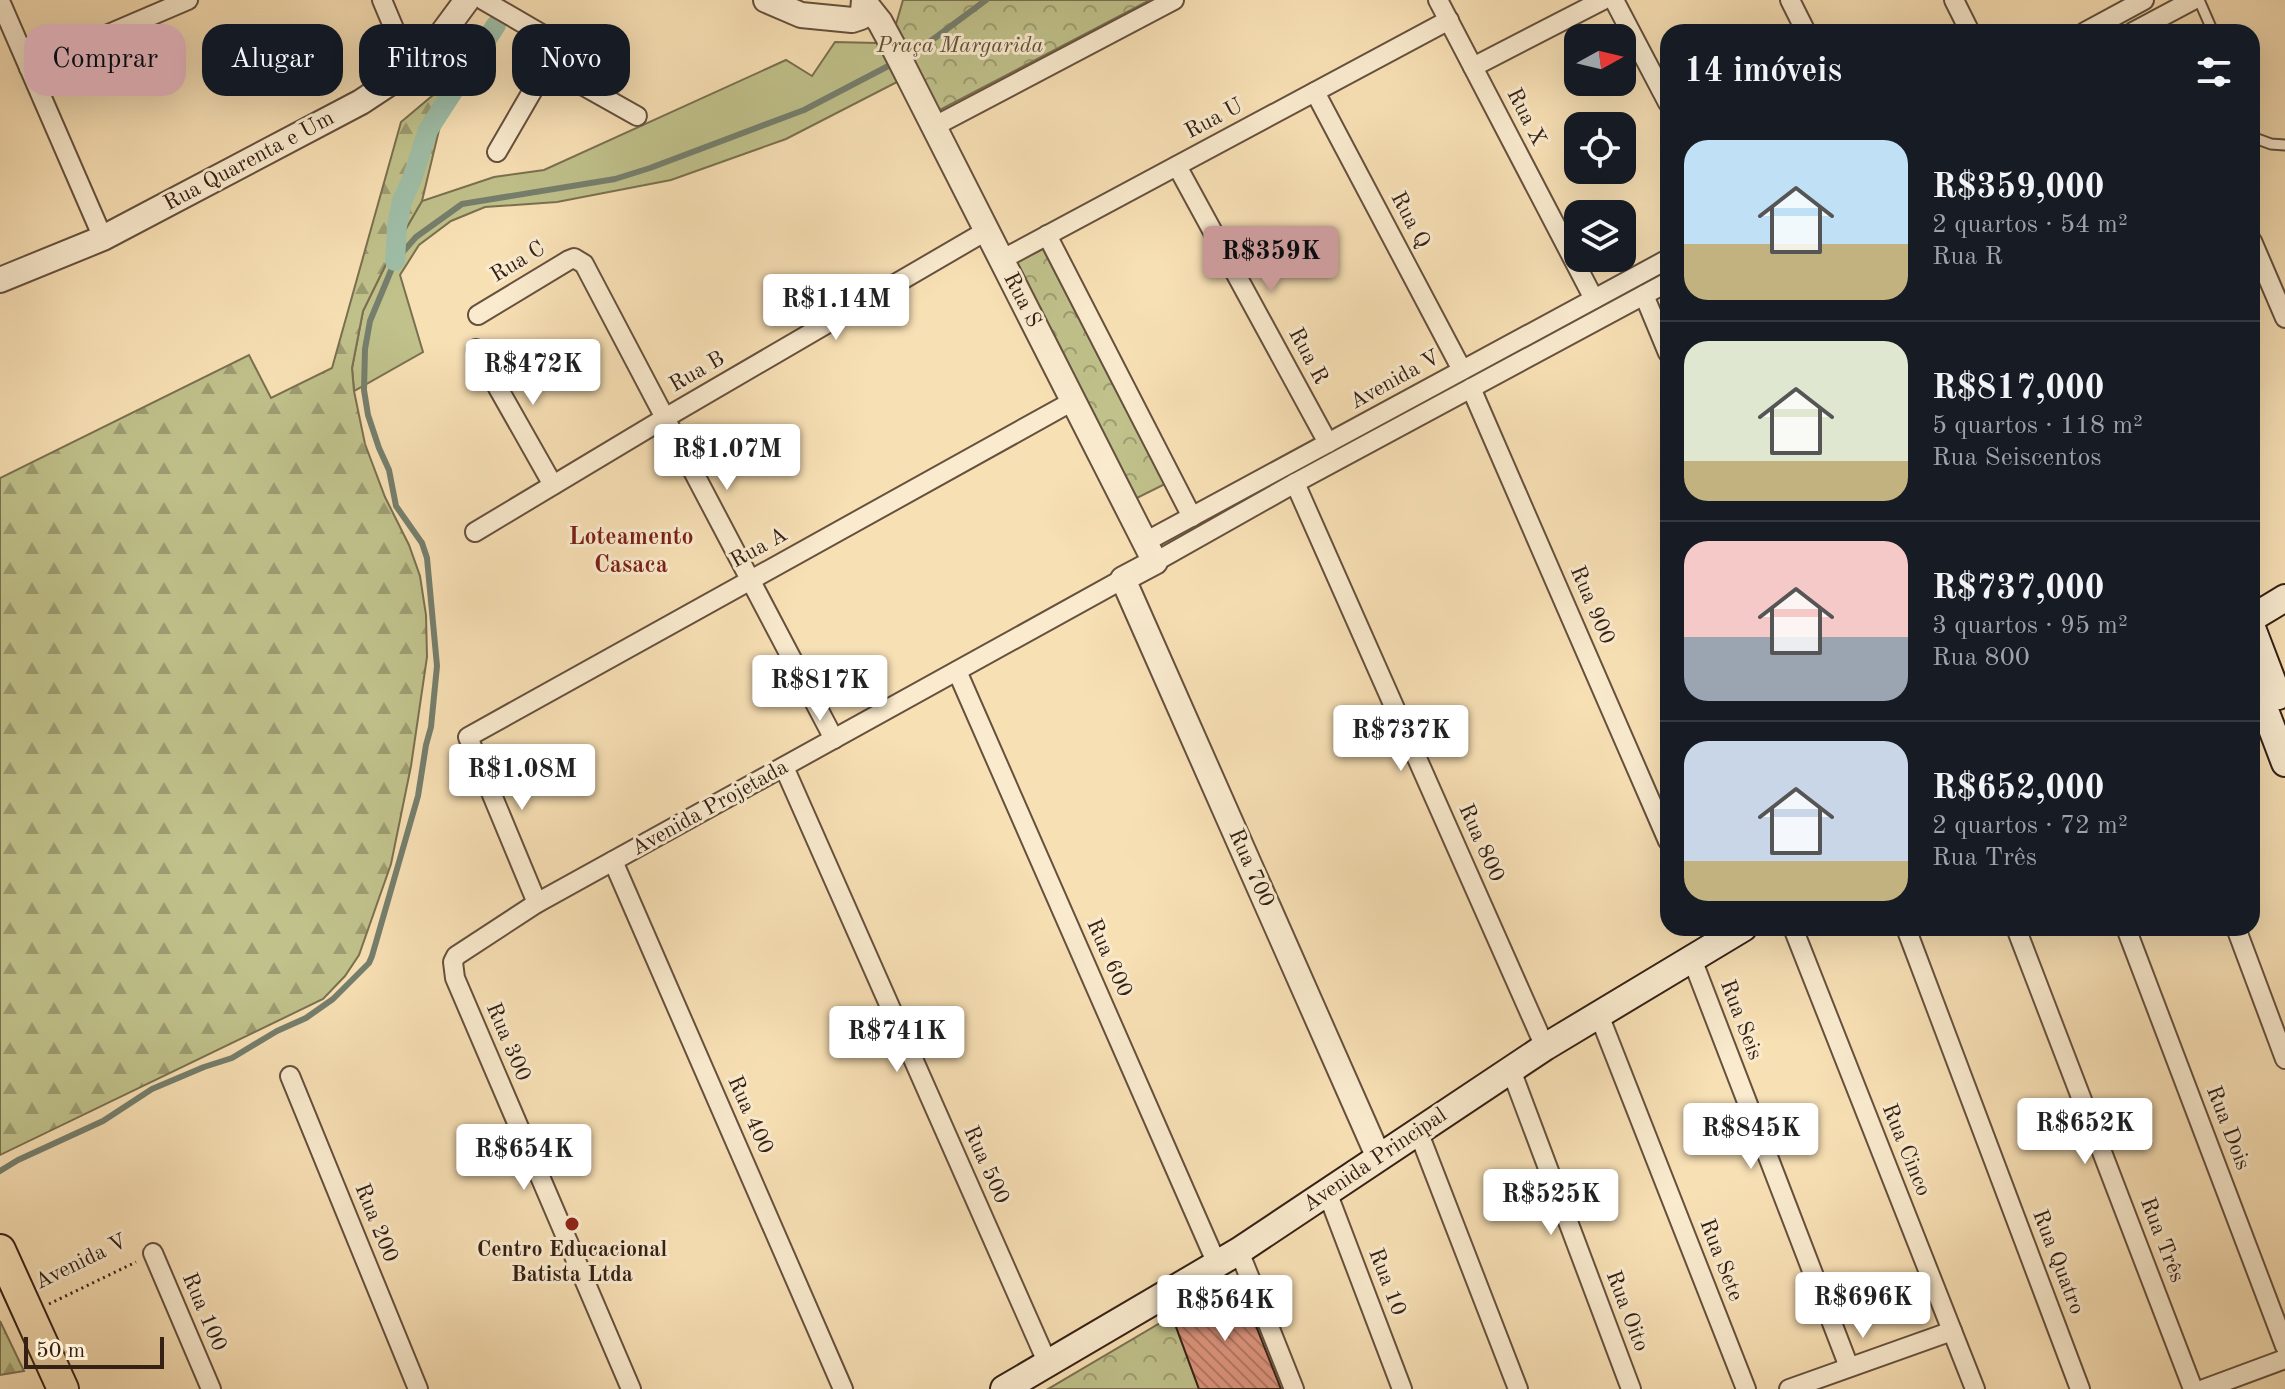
<!DOCTYPE html>
<html lang="pt">
<meta charset="utf-8">
<style>
body{margin:0;font-family:"Old Standard TT",serif;background:#242831;color:#f1f3f6;height:100vh;display:flex;flex-direction:column;font-size:30px;white-space:nowrap}
*{box-sizing:border-box;margin:0}
p{font-size:26px;color:#9ea1a6}
.icon{flex:none;width:44px;height:44px;fill:none;stroke:currentColor;stroke-width:2;stroke-linecap:round;stroke-linejoin:round}
.map{position:relative;flex:1;overflow:hidden}
.sheet{position:absolute;left:1660px;top:24px;width:600px;height:912px;display:flex;flex-direction:column;background:#171b24;border-radius:24px;box-shadow:0 8px 32px #0002}
.sheet>*{flex:none}
.guide{position:absolute;left:24px;top:24px;width:760px;height:72px;display:flex;gap:16px}
.needle{width:52px;rotate:82deg}
.fabs{position:absolute;left:1564px;top:24px;display:grid;gap:16px}
.fabs a{display:grid;place-items:center;width:72px;height:72px;border-radius:16px;background:#171b24;box-shadow:0 8px 32px #0002;font-size:40px}
.scale{position:absolute;left:24px;bottom:20px;width:140px;box-sizing:border-box;padding-left:8px;border:4px solid #352016;border-top:0;font-size:22px;line-height:28px;white-space:nowrap;color:#352016;-webkit-text-stroke:6px #faebcf;paint-order:stroke}
.price{position:absolute;translate:-50% -68px;padding:0 18px;border-radius:8px;background:#fff;color:#222;font-size:26px;line-height:52px;filter:drop-shadow(0 2px 4px #0008)}
.price::after{content:'';position:absolute;left:50%;top:48px;width:24px;height:18px;margin-left:-12px;background:inherit;clip-path:polygon(0 0,100% 0,50% 100%)}
.price.on{background:#c59692;color:#111}
ul{padding:0;list-style:none}
li{display:flex;align-items:center;gap:24px;height:200px;padding:0 24px}
li+li{border-top:2px solid #363941}
li span{display:grid;place-items:center;flex:none;width:224px;height:160px;border-radius:24px;color:#555}
li>.icon{margin-inline-start:auto}
span .icon{width:96px;height:96px;fill:#fffc;stroke-width:1}
li b{font-size:34px}
h2{display:flex;justify-content:space-between;align-items:center;height:96px;padding:0 24px;font-size:34px}
.tag{padding:0 28px;border-radius:24px;background:#171b24;box-shadow:0 8px 32px #0002;font-size:28px;line-height:72px}
.tag.on{background:#c59692;color:#111}
.map>svg:first-child{display:block}
.green{fill:#c0c18b;stroke:#7a7050;stroke-width:2}
.forest{fill:url(#forest-firs);stroke:#7a7050;stroke-width:2}
.park{fill:url(#park-crowns);stroke:#7a7050;stroke-width:2}
.lines{fill:none;stroke-linecap:round;stroke-linejoin:round}
.stream{stroke:#757f6d;stroke-width:6}
.canal{stroke:#9fbea7;stroke-width:20}
.building{fill:url(#building-back-hatch);stroke:#352016;stroke-width:2;filter:url(#shadow)}
.service-casing{stroke:#66503e;stroke-width:13}
.minor-casing{stroke:#66503e;stroke-width:22}
.tertiary-casing{stroke:#66503e;stroke-width:28}
.secondary-casing{stroke:#352016;stroke-width:30}
.primary-casing{stroke:#352016;stroke-width:34}
.path{stroke:#352016;stroke-width:3;stroke-dasharray:2 4;stroke-linecap:butt}
.service{stroke:#faebcf;stroke-width:9}
.minor{stroke:#faebcf;stroke-width:18}
.tertiary{stroke:#faebcf;stroke-width:24}
.secondary{stroke:#faebcf;stroke-width:26}
.primary{stroke:#f8e0b5;stroke-width:30}
.poi-dot{fill:#8f2418;stroke:#faebcf;stroke-width:3}
.labels{text-anchor:middle;dominant-baseline:central;stroke-width:6;stroke-linejoin:round;paint-order:stroke}
.park-label{font-size:22px;font-style:italic;fill:#5f5039;stroke:#faebcf}
.street-label{font-size:22px;fill:#352016;stroke:#faebcf}
.poi-label{font-size:22px;font-weight:bold;fill:#352016;stroke:#faebcf}
.neighbourhood-label{font-size:24px;font-weight:bold;fill:#7a1f14;stroke:#faebcf}
</style>
<div class="map">
<svg width="2285" height="1389" viewBox="0 0 2285 1389">
<defs>
<pattern id="forest-firs" width="22" height="20" patternUnits="userSpaceOnUse" patternTransform="scale(2)"><rect width="22" height="20" fill="#c0c18b"/><path d="M5 1l3.5 6h-7zM16 11l3.5 6h-7z" fill="#9d9c71"/></pattern>
<pattern id="park-crowns" width="20" height="18" patternUnits="userSpaceOnUse" patternTransform="scale(2)"><rect width="20" height="18" fill="#c0c18b"/><path d="M2 6a3 3 0 1 1 6 0M12 15a3 3 0 1 1 6 0" fill="none" stroke="#9d9c71"/></pattern>
<pattern id="building-back-hatch" width="6" height="6" patternUnits="userSpaceOnUse" patternTransform="scale(2)"><rect width="6" height="6" fill="#dd947d"/><path d="M-1 5l2 2M0 0l6 6M5-1l2 2" fill="none" stroke="#b47865"/></pattern>
<filter id="shadow"><feDropShadow dx="5.5" dy="5.5" stdDeviation="2" flood-color="#0004"/></filter>
</defs>
<rect width="100%" height="100%" fill="#f8e0b5"/>
<filter id="stains"><feTurbulence type="fractalNoise" baseFrequency=".0025" numOctaves="4"/><feColorMatrix values="0 0 0 0 .2 0 0 0 0 .09 0 0 0 0 .02 0 0 0 .5 -.17"/></filter>
<radialGradient id="worn" r=".72"><stop offset=".6" stop-color="#630" stop-opacity="0"/><stop offset="1" stop-color="#630" stop-opacity=".3"/></radialGradient>
<path class="green" d="M835,42L877,43L897,82L786,139L671,180L557,202L485,207L451,221L419,245L400,275L423,352L354,391L352,368L363,311L389,258L422,201L494,177L544,170L786,60L812,76Z"/>
<g class="forest">
<path d="M451,80L422,201L389,258L363,311L352,368L354,391L365,444L385,497L409,545L420,576L426,615L427,657L411,766L391,864L359,955L345,976L323,999L0,1155V478L249,355L271,398L332,368L401,122Z"/>
<path d="M0,1321L24,1371L0,1375Z"/>
</g>
<g class="park">
<path d="M903,0H1150L938,111L897,35L896,24Z"/>
<path d="M1043,249L1165,484L1131,501L1011,265Z"/>
<path d="M1172,1316L1199,1389H1048Z"/>
</g>
<g class="lines">
<g class="stream">
<path d="M904,57L920,49L986,0"/>
<path d="M0,1171L18,1160L103,1121L152,1089L204,1067L232,1058L277,1031L306,1018L333,999L369,963L372,956L418,796L426,745L431,727L437,666L427,558L422,543L396,506L389,470L379,448L368,415L364,390L365,349L370,321L395,261L416,237L462,204L615,179L650,168L804,110L894,63"/>
</g>
<path class="canal" d="M395,261L397,226L402,201L412,179L428,130L496,25"/>
</g>
<path class="building" d="M1237,1278L1281,1389H1199L1172,1316Z"/>
<g class="lines">
<g class="service-casing">
<g id="service">
<path d="M2199,0L2213,32"/>
<path d="M2252,137L2271,144L2285,145"/>
</g>
</g>
<g class="minor-casing">
<g id="minor">
<path d="M382,0L411,69"/>
<path d="M483,0L552,40L555,52L497,152"/>
<path d="M1438,0L1594,299"/>
<path d="M1614,0L1668,103"/>
<path d="M1790,0L1806,32"/>
<path d="M1954,0L1970,32"/>
<path d="M0,1L103,238"/>
<path d="M2085,32L2144,0"/>
<path d="M2133,32L2193,0"/>
<path d="M548,66L637,116"/>
<path d="M1473,67L1603,0"/>
<path d="M29,68L188,0"/>
<path d="M1315,92L1462,370"/>
<path d="M933,127L1174,0"/>
<path d="M1177,166L1328,443"/>
<path d="M1047,235L1192,517"/>
<path d="M2252,241L2285,318"/>
<path d="M1001,260L1449,20"/>
<path d="M1644,295L1668,353"/>
<path d="M478,315L569,260L574,258L584,264L834,739"/>
<path d="M476,349L553,485"/>
<path d="M1471,388L1668,841"/>
<path d="M1295,483L1545,1047"/>
<path d="M475,532L665,418L986,231"/>
<path d="M1145,542L1668,259"/>
<path d="M1155,562L1295,483L1668,282"/>
<path d="M957,671L1217,1264"/>
<path d="M784,767L1048,1364"/>
<path d="M613,861L843,1389"/>
<path d="M537,903L468,737L1073,401"/>
<path d="M1793,928L1975,1389"/>
<path d="M1906,928L2080,1389"/>
<path d="M2016,928L2193,1389"/>
<path d="M2126,928L2285,1346"/>
<path d="M2236,928L2285,1059"/>
<path d="M1692,959L1849,1367"/>
<path d="M1599,1015L1746,1389"/>
<path d="M1511,1070L1631,1389"/>
<path d="M290,1076L418,1389"/>
<path d="M1418,1131L1518,1389"/>
<path d="M1327,1192L1402,1389"/>
<path d="M1239,1251L1294,1389"/>
<path d="M153,1253L211,1389"/>
<path d="M631,1389L455,978L453,962L456,956L537,903L1123,579"/>
<path d="M1789,1389L1952,1331"/>
<path d="M2204,1389L2285,1359"/>
</g>
</g>
<g class="tertiary-casing">
<g id="tertiary">
<path d="M766,0L801,15L852,20L861,17L863,12L864,0"/>
<path d="M865,3L880,22L893,46L1155,562L1123,579L1379,1158"/>
<path d="M0,280L103,238L361,102L411,69L436,42L467,0"/>
</g>
</g>
<g class="secondary-casing">
<g id="secondary">
<path d="M2252,618L2285,598"/>
<path d="M2252,628L2278,696"/>
<path d="M2252,676L2285,763"/>
<path d="M1004,1389L1239,1251L1545,1047L1743,928"/>
</g>
</g>
<g class="primary-casing">
<path id="primary" d="M0,1250L63,1389"/>
</g>
<path class="path" d="M49,1304L136,1262"/>
<use href="#service" class="service"/>
<use href="#minor" class="minor"/>
<use href="#tertiary" class="tertiary"/>
<use href="#secondary" class="secondary"/>
<use href="#primary" class="primary"/>
</g>
<circle class="poi-dot" cx="572" cy="1224" r="8"/>
<g class="labels">
<g class="park-label">
<text x="960" y="46">Praça Margarida</text>
</g>
<g class="street-label">
<text transform="translate(1526 117) rotate(63)">Rua X</text>
<text transform="translate(1214 119) rotate(-28)">Rua U</text>
<text transform="translate(249 161) rotate(-28)">Rua Quarenta e Um</text>
<text transform="translate(1410 220) rotate(62)">Rua Q</text>
<text transform="translate(518 262) rotate(-31)">Rua C</text>
<text transform="translate(1022 300) rotate(63)">Rua S</text>
<text transform="translate(1308 356) rotate(62)">Rua R</text>
<text transform="translate(697 372) rotate(-30)">Rua B</text>
<text transform="translate(1395 380) rotate(-29)">Avenida V</text>
<text transform="translate(759 548) rotate(-29)">Rua A</text>
<text transform="translate(1592 605) rotate(67)">Rua 900</text>
<text transform="translate(710 808) rotate(-29)">Avenida Projetada</text>
<text transform="translate(1481 843) rotate(66)">Rua 800</text>
<text transform="translate(1251 868) rotate(66)">Rua 700</text>
<text transform="translate(1109 958) rotate(66)">Rua 600</text>
<text transform="translate(1741 1020) rotate(69)">Rua Seis</text>
<text transform="translate(508 1042) rotate(67)">Rua 300</text>
<text transform="translate(750 1115) rotate(66)">Rua 400</text>
<text transform="translate(2228 1128) rotate(69)">Rua Dois</text>
<text transform="translate(1906 1150) rotate(68)">Rua Cinco</text>
<text transform="translate(1375 1160) rotate(-34)">Avenida Principal</text>
<text transform="translate(986 1165) rotate(66)">Rua 500</text>
<text transform="translate(376 1223) rotate(68)">Rua 200</text>
<text transform="translate(2162 1240) rotate(69)">Rua Três</text>
<text transform="translate(1721 1260) rotate(69)">Rua Sete</text>
<text transform="translate(81 1262) rotate(-26)">Avenida V</text>
<text transform="translate(2058 1262) rotate(69)">Rua Quatro</text>
<text transform="translate(1387 1282) rotate(69)">Rua 10</text>
<text transform="translate(1627 1311) rotate(69)">Rua Oito</text>
<text transform="translate(204 1312) rotate(67)">Rua 100</text>
</g>
<g class="poi-label">
<text x="572" y="1250">Centro Educacional<tspan x="572" dy="25">Batista Ltda</tspan></text>
</g>
<g class="neighbourhood-label">
<text x="631" y="538">Loteamento<tspan x="631" dy="28">Casaca</tspan></text>
</g>
</g>
<rect width="100%" height="100%" filter="url(#stains)"/>
<rect width="100%" height="100%" fill="url(#worn)"/>
</svg>
<div class="fabs">
<a><svg class="needle" viewBox="-14 -14 28 28"><path d="M0-13l5 13h-10z" fill="#e53935"/><path d="M0 13l5-13h-10z" fill="#9ea1a6"/></svg></a>
<a><svg class="icon" aria-label="locate" viewBox="0 0 24 24"><circle cx="12" cy="12" r="6"/><path d="M12 2v4M12 18v4M2 12h4M18 12h4"/></svg></a>
<a><svg class="icon" aria-label="layers" viewBox="0 0 24 24"><path d="M12 4l9 5-9 5-9-5zM3 14l9 5 9-5"/></svg></a>
</div>
<div class="scale">50 m</div>
<b class="price on" style="left:1271px;top:294px">R$359K</b>
<b class="price" style="left:836px;top:342px">R$1.14M</b>
<b class="price" style="left:533px;top:407px">R$472K</b>
<b class="price" style="left:727px;top:492px">R$1.07M</b>
<b class="price" style="left:820px;top:723px">R$817K</b>
<b class="price" style="left:1401px;top:773px">R$737K</b>
<b class="price" style="left:522px;top:812px">R$1.08M</b>
<b class="price" style="left:897px;top:1074px">R$741K</b>
<b class="price" style="left:2085px;top:1166px">R$652K</b>
<b class="price" style="left:1751px;top:1171px">R$845K</b>
<b class="price" style="left:524px;top:1192px">R$654K</b>
<b class="price" style="left:1551px;top:1237px">R$525K</b>
<b class="price" style="left:1863px;top:1340px">R$696K</b>
<b class="price" style="left:1225px;top:1343px">R$564K</b>
<div class="guide">
<a class="tag on">Comprar</a>
<a class="tag">Alugar</a>
<a class="tag">Filtros</a>
<a class="tag">Novo</a>
</div>
<section class="sheet">
<h2>14 imóveis<svg class="icon" aria-label="filters" viewBox="0 0 24 24"><path d="M4 7h16M4 17h16"/><circle cx="9" cy="7" r="2"/><circle cx="15" cy="17" r="2"/></svg></h2>
<ul>
<li><span style="background:linear-gradient(#bfe0f5 65%,#c2b280 0)"><svg class="icon" aria-label="home" viewBox="0 0 24 24"><path d="M3 11l9-7 9 7M6 9v11h12V9"/></svg></span><div><b>R$359,000</b><p>2 quartos · 54 m²</p><p>Rua R</p></div></li>
<li><span style="background:linear-gradient(#dfe7d0 75%,#c2b280 0)"><svg class="icon" aria-label="home" viewBox="0 0 24 24"><path d="M3 11l9-7 9 7M6 9v11h12V9"/></svg></span><div><b>R$817,000</b><p>5 quartos · 118 m²</p><p>Rua Seiscentos</p></div></li>
<li><span style="background:linear-gradient(#f6c9c9 60%,#9aa5b1 0)"><svg class="icon" aria-label="home" viewBox="0 0 24 24"><path d="M3 11l9-7 9 7M6 9v11h12V9"/></svg></span><div><b>R$737,000</b><p>3 quartos · 95 m²</p><p>Rua 800</p></div></li>
<li><span style="background:linear-gradient(#c9d6e8 75%,#c2b280 0)"><svg class="icon" aria-label="home" viewBox="0 0 24 24"><path d="M3 11l9-7 9 7M6 9v11h12V9"/></svg></span><div><b>R$652,000</b><p>2 quartos · 72 m²</p><p>Rua Três</p></div></li>
</ul>
</section>
</div>
